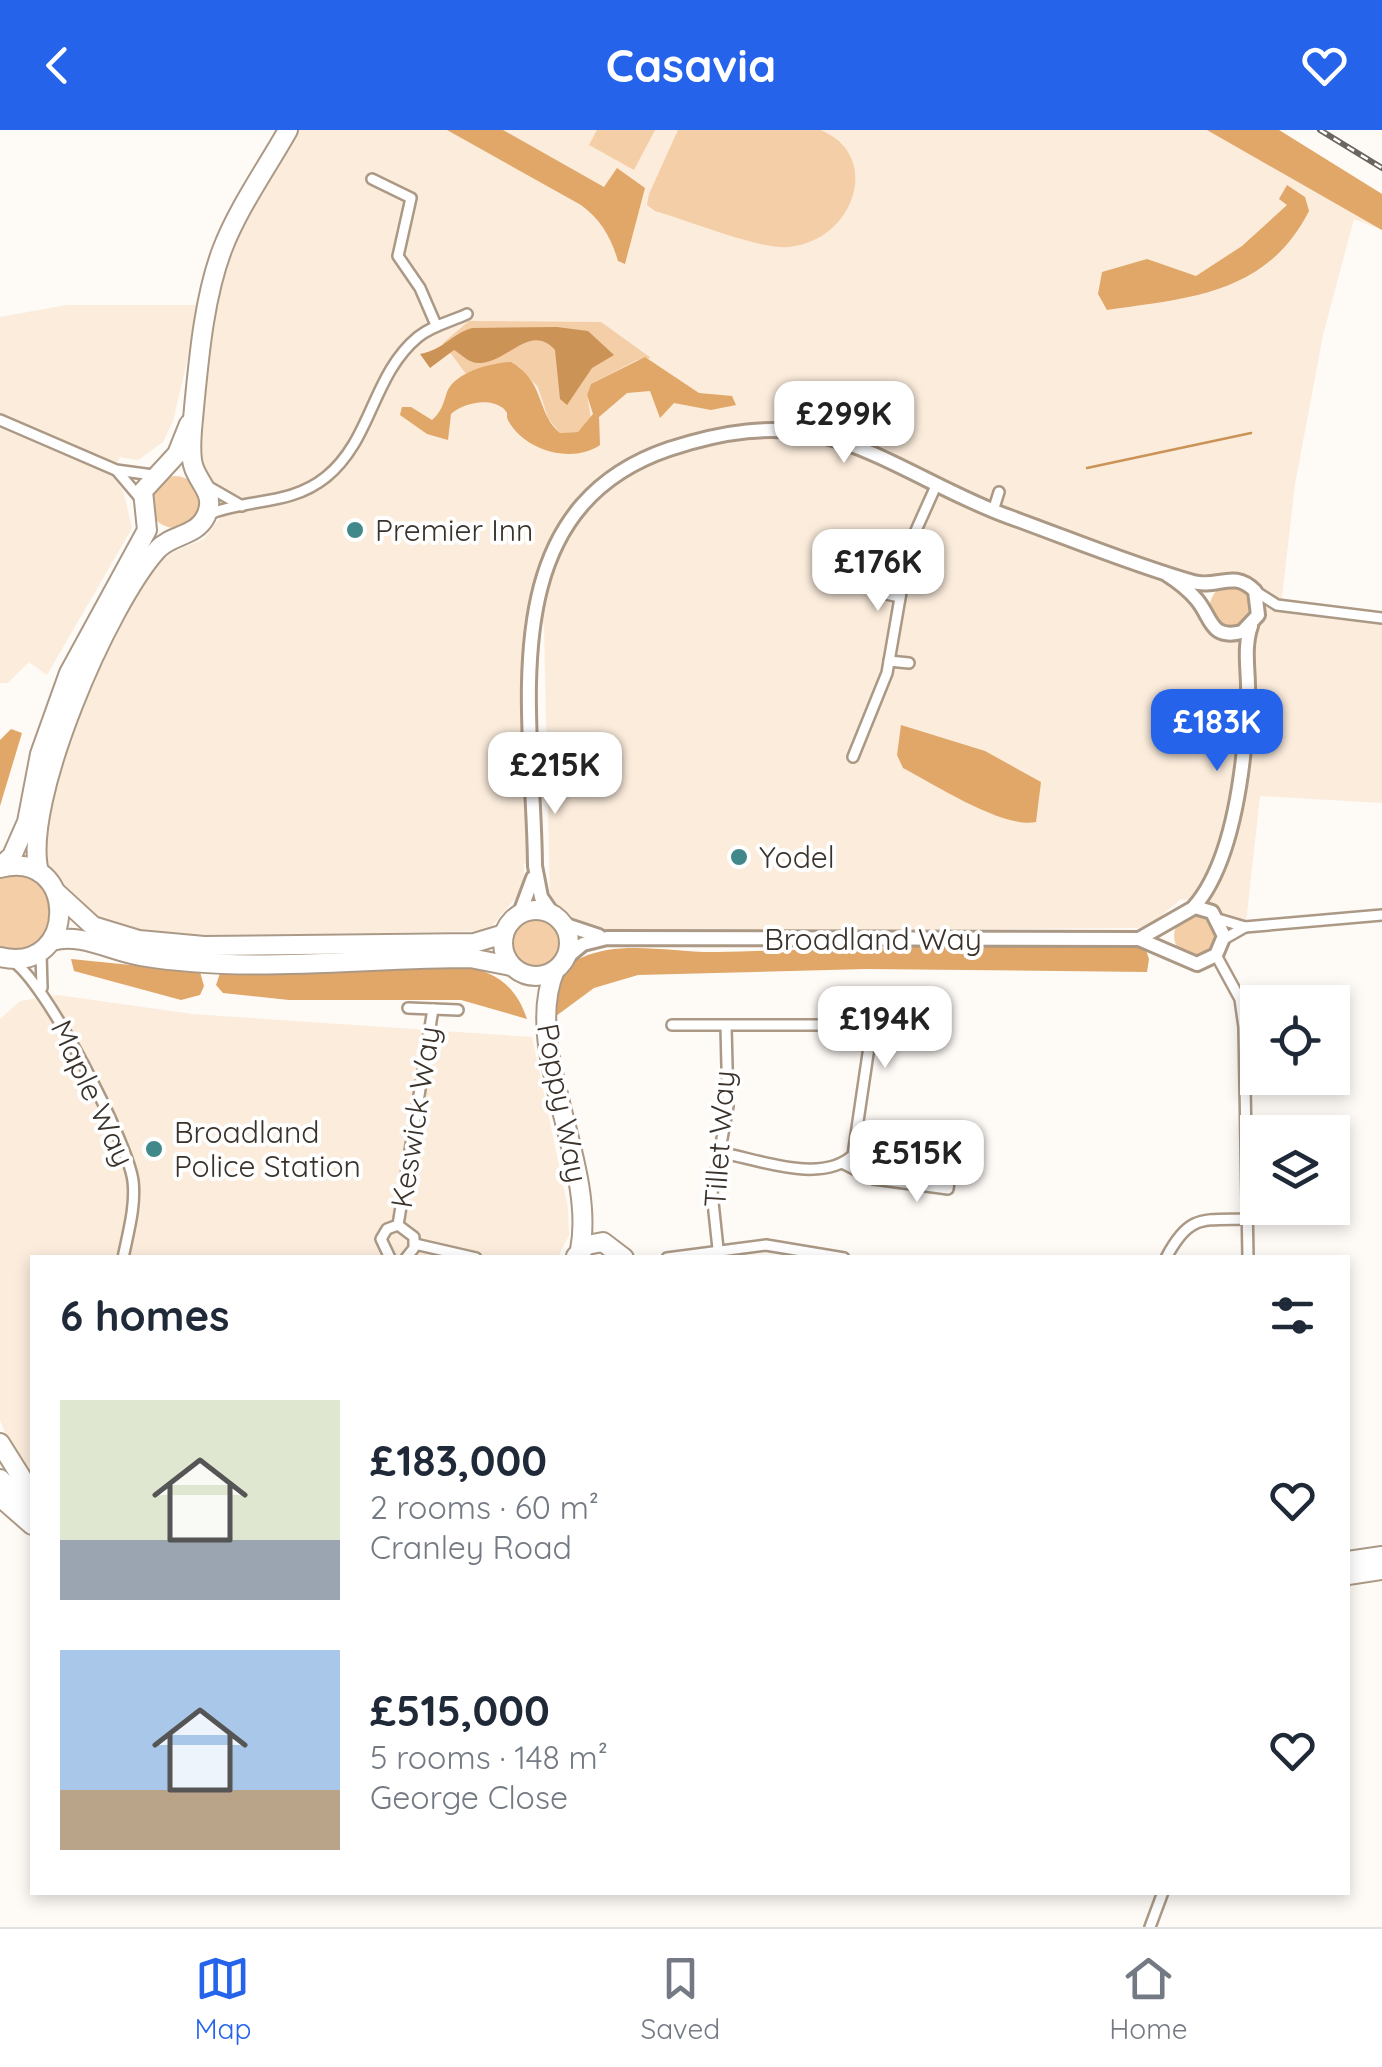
<!DOCTYPE html>
<meta charset="utf-8">
<style>
body{margin:0;font-family:Quicksand,sans-serif;background:#f6f6f7;color:#1f2937;height:100vh;display:flex;flex-direction:column;font-size:38px;white-space:nowrap}
*{box-sizing:border-box;margin:0}
p{font-size:32px;color:#747a83}
.icon{flex:none;width:55px;height:55px;fill:none;stroke:currentColor;stroke-width:2;stroke-linecap:round;stroke-linejoin:round}
.map{position:relative;flex:1;overflow:hidden}
.drawer{position:absolute;left:30px;top:1125px;width:1320px;height:640px;display:flex;flex-direction:column;background:#fff;border-radius:0px;box-shadow:0 5px 15px #0003}
.drawer>*{flex:none}
.fabs{position:absolute;left:1240px;top:855px;display:grid;gap:20px}
.fabs a{display:grid;place-items:center;width:110px;height:110px;border-radius:0px;background:#fff;box-shadow:0 5px 15px #0003;font-size:50px}
.price{position:absolute;translate:-50% -85px;padding:0 22px;border-radius:20px;background:#fff;color:#222;font-size:32px;line-height:65px;filter:drop-shadow(0 2px 5px #0008)}
.price::after{content:'';position:absolute;left:50%;top:60px;width:30px;height:22px;margin-left:-15px;background:inherit;clip-path:polygon(0 0,100% 0,50% 100%)}
.price.selected{background:#2563eb;color:#fff}
ul{padding:0;list-style:none}
li{display:flex;align-items:center;gap:30px;height:250px;padding:0 30px}
li span{display:grid;place-items:center;flex:none;width:280px;height:200px;border-radius:0px;color:#555}
li>.icon{margin-inline-start:auto}
span .icon{width:120px;height:120px;fill:#fffc;stroke-width:1}
li b{font-size:42px}
h2{display:flex;justify-content:space-between;align-items:center;height:120px;padding:0 30px;font-size:42px}
header{display:flex;justify-content:space-between;align-items:center;height:130px;padding:0 30px;background:#2563eb;color:#fff;font-size:45px;font-weight:700}
.tab-bar{display:flex;justify-content:space-around;align-items:center;height:140px;border-top:2px solid #e0e1e3;background:#fff;font-size:28px;color:#747a83}
.tab-bar a{display:grid;justify-items:center;gap:5px}
.tab-bar .selected{color:#2563eb}
.map>svg:first-child{display:block}
.built{fill:#fbecdc;fill-rule:evenodd}
.green{fill:#f4cea7}
.forest{fill:#e0a768}
.water{fill:#cb9355}
.lines{fill:none;stroke-linecap:round;stroke-linejoin:round}
.stream{stroke:#cb9355;stroke-width:2.5}
.street-casing{stroke:#ab9986;stroke-width:14}
.secondary-casing{stroke:#ab9986;stroke-width:18}
.highway-casing{stroke:#ab9986;stroke-width:22}
.street{stroke:#fff;stroke-width:9}
.secondary{stroke:#fff;stroke-width:12}
.highway{stroke:#fff;stroke-width:18}
.rail-casing{stroke:#6c655e;stroke-width:6}
.rail{stroke:#fff;stroke-width:2.5;stroke-dasharray:8;stroke-linecap:butt}
.poi-dot{fill:#408889;stroke:#fff;stroke-width:4}
.labels{text-anchor:middle;dominant-baseline:central;stroke-width:8;stroke-linejoin:round;paint-order:stroke}
.poi-label{font-size:30px;fill:#3a322b;stroke:#fff;text-anchor:start}
.street-label{font-size:30px;fill:#3a322b;stroke:#fff}
</style>
<header><svg class="icon" aria-label="back" viewBox="0 0 24 24"><path d="M15 5l-7 7 7 7"/></svg>Casavia<svg class="icon" aria-label="heart" viewBox="0 0 24 24"><path d="M12 20l-8-8c-3-5 5-10 8-4 3-6 11-1 8 4z"/></svg></header>
<div class="map">
<svg width="1382" height="1797" viewBox="0 0 1382 1797">
<rect width="100%" height="100%" fill="#fefaf6"/>
<g class="built">
<path d="M295,0H1279L1382,64V100L1354,89L1323,205L1295,354L1281,475L1382,491V673L1260,666L1246,792L1220,782L1213,774L1181,769L1155,791L1139,798L605,802L573,791L550,771L544,495L534,479L535,731L524,734L523,759L488,801L197,806L138,800L96,787L82,778L46,734L41,710L69,607L104,523L130,475L161,427L204,409L221,386L224,362L200,337L199,314L217,166L230,116ZM1169,446L1255,461L1251,496L1214,500Z"/>
<path d="M67,175H200L173,291L163,312L138,330L120,327L112,346L123,360L132,398L47,545L29,532L8,553H0V187Z"/>
<path d="M57,865L192,884L532,907L568,1078L569,1105L558,1127L32,1128V1346L11,1317L0,1290V889L20,871Z"/>
</g>
<g class="green">
<path d="M597,0H655L634,40L589,15Z"/>
<path d="M678,0H820C883,24 855,111 789,117C760,120 687,90 655,81L647,75L649,64Z"/>
<path d="M469,191L601,192L651,228L637,230L591,254L587,265L591,289L578,302L560,303L548,288L538,257L518,236L466,244L443,213Z"/>
<circle cx="175" cy="372" r="26"/>
<circle cx="1231" cy="476" r="21"/>
<path d="M15,742C74,762 63,822 0,820V745Z"/>
<circle cx="1195" cy="806" r="21"/>
<circle cx="536" cy="813" r="25"/>
</g>
<g class="forest">
<path d="M447,0H503L604,57L617,38L645,58L625,134L618,131C611,107 601,90 581,75Z"/>
<path d="M1207,0H1279L1382,64V100Z"/>
<path d="M1287,55L1305,67L1309,81C1267,164 1190,168 1107,180L1098,164L1102,142L1147,129L1196,146L1242,116L1287,75L1279,69Z"/>
<path d="M645,227L699,263L732,266L736,275L711,280L674,273L660,288L650,261L627,263L599,287L600,315C572,334 526,321 509,292C504,283 511,286 503,278C489,267 463,273 451,284L448,310L427,304L400,285L402,277H411L432,290C442,281 443,274 447,262C455,242 491,233 511,232C545,251 536,283 560,303L578,302L593,284L587,265L591,254Z"/>
<path d="M901,595L985,621L1041,652L1036,692C1003,699 934,654 903,638L897,625Z"/>
<path d="M11,599L22,603L0,676V610Z"/>
<path d="M1123,814L1145,817L1149,829L1147,842L866,839L638,845L594,858L556,886C552,866 561,837 581,828C621,809 674,823 717,822C852,818 987,815 1123,814Z"/>
<path d="M71,829L200,842L204,856L200,865L181,870L74,841Z"/>
<path d="M458,836C493,839 516,855 527,889L461,870H289L223,863L216,855L220,843L227,841Z"/>
</g>
<path class="water" d="M557,197L588,201L614,225L592,238L567,275L560,269L555,220C531,193 509,231 481,233C468,234 462,224 454,220L430,238L420,224C445,219 451,204 472,198Z"/>
<g class="lines">
<path class="stream" d="M1087,338L1251,303"/>
<g class="street-casing">
<g id="street">
<path d="M372,49L411,68L398,126L420,158L436,195"/>
<path d="M0,290L116,340L153,345"/>
<path d="M118,342L140,368"/>
<path d="M209,357L242,376"/>
<path d="M993,381L999,362"/>
<path d="M209,384C249,368 290,376 326,347C372,310 372,245 418,207C433,195 450,192 467,184"/>
<path d="M1255,461L1277,475L1382,488"/>
<path d="M876,462L900,467"/>
<path d="M889,531L909,533"/>
<path d="M853,627L887,543L909,416L935,358"/>
<path d="M1218,789L1245,797"/>
<path d="M1224,809L1245,797L1382,785"/>
<path d="M41,824L42,858"/>
<path d="M1216,825L1240,869L1244,897L1248,1128"/>
<path d="M11,830C44,848 128,1012 133,1051C136,1076 128,1103 123,1128"/>
<path d="M408,878L458,880"/>
<path d="M672,895H840L860,903L869,917L853,1025C821,1055 758,1029 718,1022"/>
<path d="M860,903L874,893L898,896"/>
<path d="M844,1034L874,1049L948,1059L952,1029"/>
<path d="M398,1095L433,879"/>
<path d="M415,1114L476,1128"/>
<path d="M390,1128L381,1109L387,1099L398,1095L414,1107V1118L406,1128"/>
<path d="M667,1128L766,1115L844,1128"/>
<path d="M719,1128L712,1063L728,976L726,897"/>
<path d="M1166,1128C1189,1084 1202,1090 1247,1089"/>
<path d="M1150,1797L1163,1762"/>
</g>
</g>
<g class="secondary-casing">
<g id="secondary">
<path d="M1194,777C1235,730 1245,628 1248,566C1249,542 1243,519 1251,496"/>
<path d="M520,783L533,748"/>
<path d="M552,783L541,767L535,736C534,585 487,381 669,319C721,302 773,293 826,307C882,321 948,365 1007,386C1068,408 1130,434 1193,452C1218,459 1233,439 1255,461L1258,485L1242,502C1210,510 1212,488 1197,470C1188,459 1177,451 1166,444"/>
<path d="M563,794L599,806"/>
<path d="M565,829L583,814L607,808L1139,809L1197,834L1216,825L1224,806L1212,782L1195,777L1139,809"/>
</g>
</g>
<g class="highway-casing">
<g id="highway">
<path d="M0,737L12,726L27,692L40,624L69,543L147,400L143,361L177,324L189,294"/>
<path d="M0,738C78,717 80,846 0,827"/>
<path d="M39,742C21,673 108,474 157,420C171,404 196,407 206,386C216,365 200,355 194,338C188,323 193,293 194,278C199,227 204,168 222,120C238,78 266,39 288,0"/>
<path d="M57,763L93,796L139,810L204,816L474,813L504,804"/>
<circle cx="536" cy="813" r="33"/>
<path d="M52,811C80,802 113,822 141,826C248,844 362,828 470,828L511,836"/>
<path d="M555,840C521,919 597,1034 580,1120"/>
<path d="M576,1126L587,1115L603,1112L624,1128"/>
<path d="M0,1313L32,1364"/>
<path d="M0,1349L32,1378"/>
<path d="M0,1367L32,1395"/>
<path d="M1348,1431L1382,1426"/>
<path d="M1348,1445L1382,1440"/>
</g>
</g>
<use href="#street" class="street"/>
<use href="#secondary" class="secondary"/>
<use href="#highway" class="highway"/>
<g class="rail-casing">
<path id="rail" d="M1320,0L1382,38"/>
</g>
<use href="#rail" class="rail"/>
</g>
<g class="poi-dot">
<circle cx="355" cy="400" r="10"/>
<circle cx="739" cy="727" r="10"/>
<circle cx="154" cy="1019" r="10"/>
</g>
<g class="labels">
<g class="poi-label">
<text x="375" y="400">Premier Inn</text>
<text x="759" y="727">Yodel</text>
<text x="174" y="1002">Broadland<tspan x="174" dy="34">Police Station</tspan></text>
</g>
<g class="street-label">
<text x="873" y="809">Broadland Way</text>
<text transform="translate(93 963) rotate(65)">Maple Way</text>
<text transform="translate(563 973) rotate(79)">Poppy Way</text>
<text transform="translate(415 987) rotate(-81)">Keswick Way</text>
<text transform="translate(719 1009) rotate(-86)">Tillet Way</text>
</g>
</g>
</svg>
<div class="fabs">
<a><svg class="icon" aria-label="locate" viewBox="0 0 24 24"><circle cx="12" cy="12" r="6"/><path d="M12 2v4M12 18v4M2 12h4M18 12h4"/></svg></a>
<a><svg class="icon" aria-label="layers" viewBox="0 0 24 24"><path d="M12 4l9 5-9 5-9-5zM3 14l9 5 9-5"/></svg></a>
</div>
<b class="price" style="left:844px;top:336px">£299K</b>
<b class="price" style="left:878px;top:484px">£176K</b>
<b class="price selected" style="left:1217px;top:644px">£183K</b>
<b class="price" style="left:555px;top:687px">£215K</b>
<b class="price" style="left:885px;top:941px">£194K</b>
<b class="price" style="left:917px;top:1075px">£515K</b>
<section class="drawer">
<h2>6 homes<svg class="icon" aria-label="filters" viewBox="0 0 24 24"><path d="M4 7h16M4 17h16"/><circle cx="9" cy="7" r="2"/><circle cx="15" cy="17" r="2"/></svg></h2>
<ul>
<li><span style="background:linear-gradient(#dfe7d0 70%,#9aa5b1 0)"><svg class="icon" aria-label="home" viewBox="0 0 24 24"><path d="M3 11l9-7 9 7M6 9v11h12V9"/></svg></span><div><b>£183,000</b><p>2 rooms · 60 m²</p><p>Cranley Road</p></div><svg class="icon" aria-label="heart" viewBox="0 0 24 24"><path d="M12 20l-8-8c-3-5 5-10 8-4 3-6 11-1 8 4z"/></svg></li>
<li><span style="background:linear-gradient(#a9c7e8 70%,#b9a48a 0)"><svg class="icon" aria-label="home" viewBox="0 0 24 24"><path d="M3 11l9-7 9 7M6 9v11h12V9"/></svg></span><div><b>£515,000</b><p>5 rooms · 148 m²</p><p>George Close</p></div><svg class="icon" aria-label="heart" viewBox="0 0 24 24"><path d="M12 20l-8-8c-3-5 5-10 8-4 3-6 11-1 8 4z"/></svg></li>
</ul>
</section>
</div>
<nav class="tab-bar">
<a class="selected"><svg class="icon" aria-label="map" viewBox="0 0 24 24"><path d="M3 6l6-2 6 2 6-2v14l-6 2-6-2-6 2zM9 4v14M15 6v14"/></svg>Map</a>
<a><svg class="icon" aria-label="saved" viewBox="0 0 24 24"><path d="M7 4h10v16l-5-4-5 4z"/></svg>Saved</a>
<a><svg class="icon" aria-label="home" viewBox="0 0 24 24"><path d="M3 11l9-7 9 7M6 9v11h12V9"/></svg>Home</a>
</nav>
